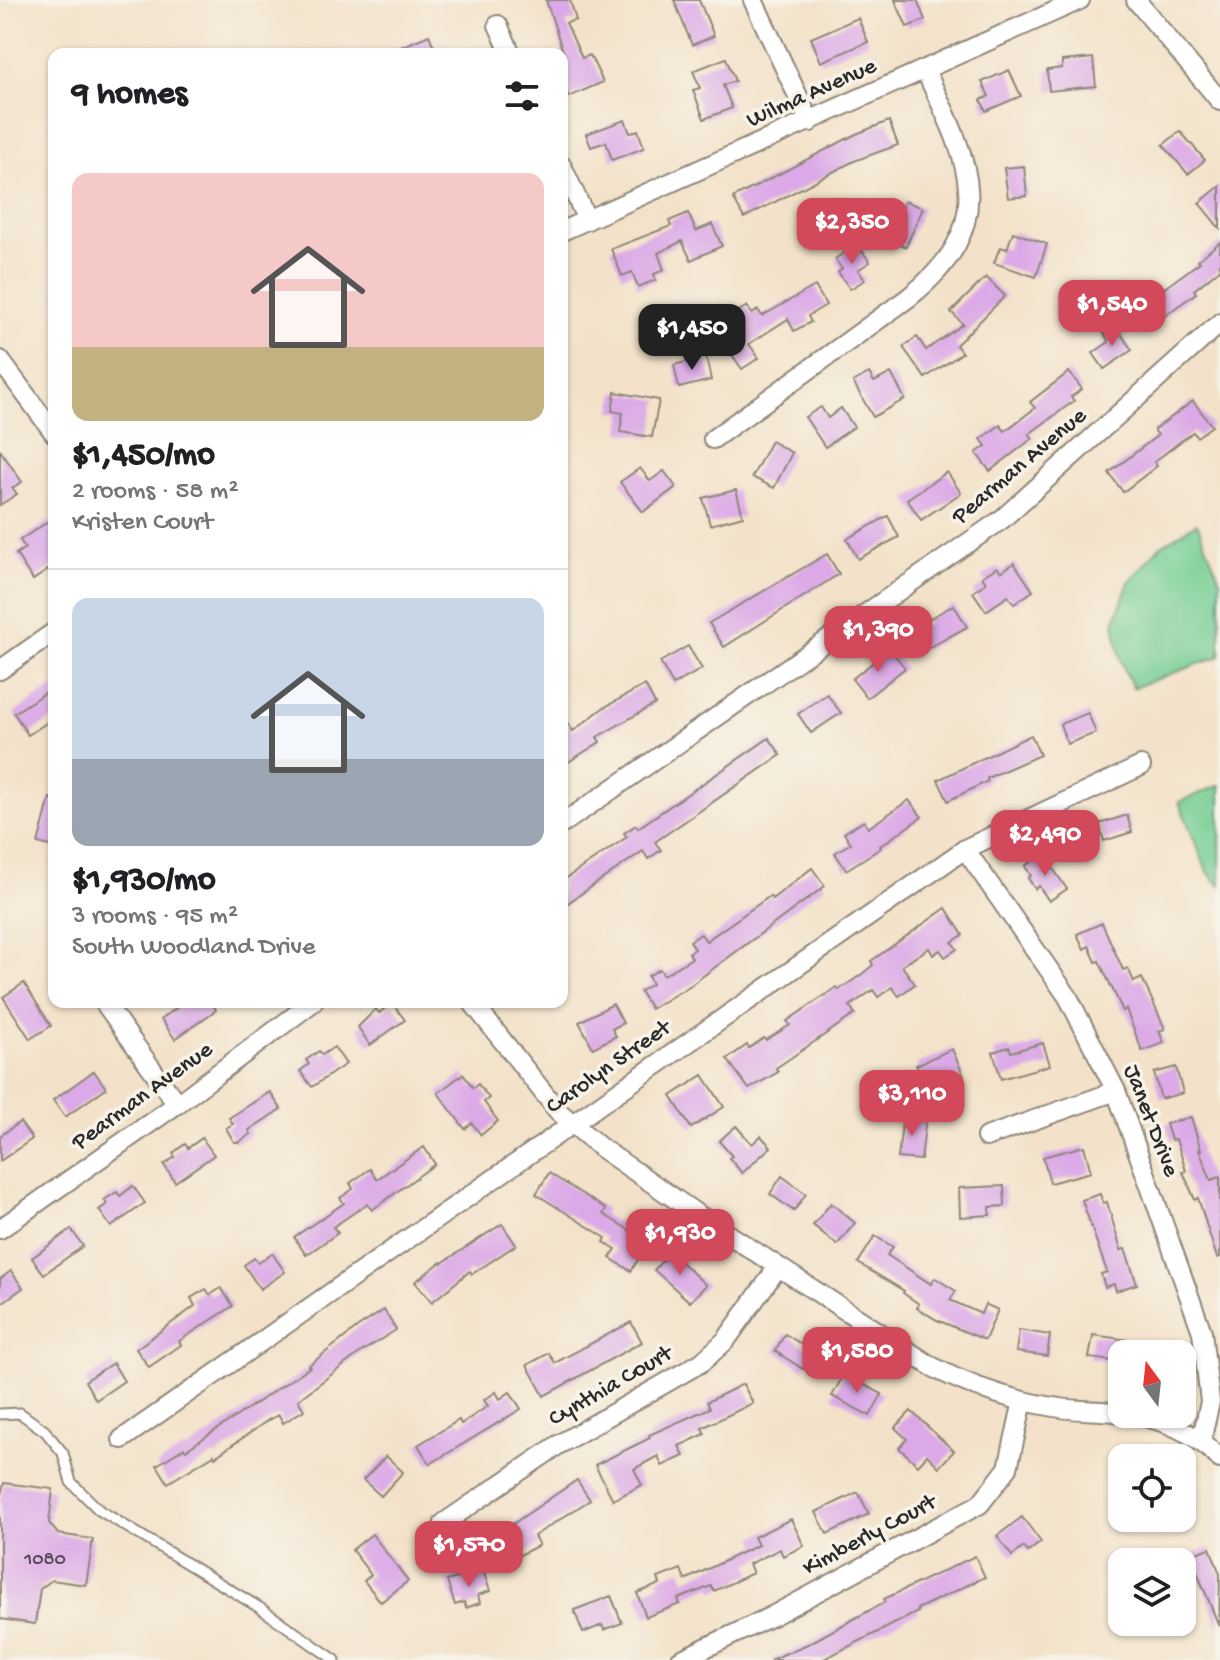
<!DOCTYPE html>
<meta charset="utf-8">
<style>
body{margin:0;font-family:"Gochi Hand",sans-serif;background:#f2f2f2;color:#202124;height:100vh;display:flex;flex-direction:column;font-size:30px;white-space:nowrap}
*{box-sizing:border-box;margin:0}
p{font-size:26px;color:#757577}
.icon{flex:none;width:44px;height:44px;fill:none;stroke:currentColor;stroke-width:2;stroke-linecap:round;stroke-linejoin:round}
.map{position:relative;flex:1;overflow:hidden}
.details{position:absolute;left:48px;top:48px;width:520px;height:960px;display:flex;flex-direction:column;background:#fff;border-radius:16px;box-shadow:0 2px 6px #0004}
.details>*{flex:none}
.needle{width:52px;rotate:345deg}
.fabs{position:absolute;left:1108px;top:1340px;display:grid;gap:16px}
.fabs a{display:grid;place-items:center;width:88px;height:88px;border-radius:16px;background:#fff;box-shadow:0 2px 6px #0004;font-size:40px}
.price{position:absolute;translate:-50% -68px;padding:0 18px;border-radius:16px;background:#d1495b;color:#fff;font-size:26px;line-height:52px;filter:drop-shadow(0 2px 4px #0008)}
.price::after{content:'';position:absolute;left:50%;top:48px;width:24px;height:18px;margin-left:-12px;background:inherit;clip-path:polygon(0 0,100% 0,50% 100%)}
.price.selected{background:#222;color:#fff}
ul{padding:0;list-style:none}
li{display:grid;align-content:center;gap:16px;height:424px;padding:0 24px}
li+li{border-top:2px solid #e0e0e0}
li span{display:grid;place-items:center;height:248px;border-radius:16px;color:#555}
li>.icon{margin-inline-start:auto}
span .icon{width:144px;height:144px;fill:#fffc;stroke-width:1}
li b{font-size:34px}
h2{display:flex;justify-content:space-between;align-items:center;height:96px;padding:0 24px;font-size:34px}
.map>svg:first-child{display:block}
.green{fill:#76ce94;stroke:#507c60;stroke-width:2}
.building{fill:#dba9e7}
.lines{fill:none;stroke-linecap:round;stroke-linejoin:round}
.lane-casing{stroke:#8f867a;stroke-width:13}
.street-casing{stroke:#8f867a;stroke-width:22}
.lane{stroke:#fff;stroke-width:9}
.street{stroke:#fff;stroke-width:18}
.labels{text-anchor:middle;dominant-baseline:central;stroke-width:7;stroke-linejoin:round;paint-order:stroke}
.number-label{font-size:20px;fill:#574a5a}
.street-label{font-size:24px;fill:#2b2b2b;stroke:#f7f3e8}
</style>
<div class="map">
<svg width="1220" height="1660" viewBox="0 0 1220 1660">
<rect width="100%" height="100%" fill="#f7f3e8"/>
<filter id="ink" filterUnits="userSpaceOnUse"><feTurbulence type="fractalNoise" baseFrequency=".0125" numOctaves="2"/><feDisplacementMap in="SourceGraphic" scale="16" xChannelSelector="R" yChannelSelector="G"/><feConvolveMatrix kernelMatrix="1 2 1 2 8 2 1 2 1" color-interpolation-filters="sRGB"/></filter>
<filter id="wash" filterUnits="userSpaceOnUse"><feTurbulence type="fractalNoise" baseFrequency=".006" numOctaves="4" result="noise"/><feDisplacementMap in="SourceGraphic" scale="32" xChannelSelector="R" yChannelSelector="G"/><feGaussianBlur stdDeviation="1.8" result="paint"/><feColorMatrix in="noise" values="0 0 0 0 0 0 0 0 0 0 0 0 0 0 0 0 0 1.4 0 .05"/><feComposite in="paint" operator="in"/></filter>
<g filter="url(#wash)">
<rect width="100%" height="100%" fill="#f3e2c9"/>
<g class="green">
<path d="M1197,523L1220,580V656L1133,688L1121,662L1114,623L1129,582L1160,546Z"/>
<path d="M1220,785V886L1207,871L1179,802Z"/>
</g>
<g id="blocks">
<g class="building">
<path d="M546,0H570L576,20L566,23L582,58L590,55L603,82L569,97L562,82V63L566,61Z"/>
<path d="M674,0H699L714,36L692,45Z"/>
<path d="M895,0H917L925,20L907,27Z"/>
<path d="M858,18L868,42L821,62L811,38Z"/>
<path d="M429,35L437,54H384Z"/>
<path d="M726,58L735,81L723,85L732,108L704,119L693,90L700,88L693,71Z"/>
<path d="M1093,58L1096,86L1049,91L1047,70L1062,68V61Z"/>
<path d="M1009,70L1021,96L986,111L981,100L989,96L982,82Z"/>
<path d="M625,120L630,133L638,130L644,148L612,160L606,142L591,147L586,134Z"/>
<path d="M889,121L898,145L854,161L744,218L733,198L856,134Z"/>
<path d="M1180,131L1205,160L1188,174L1163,145Z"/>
<path d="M1024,166L1027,196L1008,198L1004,168Z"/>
<path d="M1220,186V229L1199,203Z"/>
<path d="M905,201L923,208L906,247L880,236L891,210L899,214Z"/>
<path d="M688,213L696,231L712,224L722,246L691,260L682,241L658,253L664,270L654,274L656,280L638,287L632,272L622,276L611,249L671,226L669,221Z"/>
<path d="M1013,232L1047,244L1036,277L994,263L1000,247L1007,249Z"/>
<path d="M1220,242V269L1194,290L1196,293L1156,322L1143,304L1200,262L1198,260Z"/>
<path d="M857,244L870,262L858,270L865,280L850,289L838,272L842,269L835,259Z"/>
<path d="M986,277L1005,296L956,345L962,353L925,378L903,347L917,337L926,350L963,324L951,312Z"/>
<path d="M815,286L826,305L808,316L811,322L794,331L788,319L749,344L759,358L742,369L730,352L734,351L723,333L739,323L734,314L747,306L752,314L758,310L762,316Z"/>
<path d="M1115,325L1132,350L1104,369L1093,353L1109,342L1103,332Z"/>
<path d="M706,357L711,380L679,388L674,365Z"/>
<path d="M1069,372L1082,389L1071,397L1074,401L1029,434L1033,438L990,471L976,453L986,446L981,439L1000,425L1005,431L1035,408L1030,402Z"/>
<path d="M869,373L874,382L891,373L905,399L873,417L853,382Z"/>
<path d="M615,392L659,400L652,437L620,432L623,413L612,411Z"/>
<path d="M1193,401L1212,426L1197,437L1193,432L1154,462L1157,466L1123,492L1109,473L1158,435L1154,430Z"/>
<path d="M821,407L828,418L841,408L854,427L825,447L805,417Z"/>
<path d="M771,441L792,453L774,488L752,477Z"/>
<path d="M0,450L22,482L12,488L17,494L0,505Z"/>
<path d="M640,468L650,481L664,471L676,487L643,512L620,482Z"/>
<path d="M947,472L961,493L921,520L907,499Z"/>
<path d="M736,490L743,516L710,525L703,498Z"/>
<path d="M888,516L899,537L858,559L847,539Z"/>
<path d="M49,521L54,530V566L33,580L16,554L25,548L20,540Z"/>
<path d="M827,554L839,574L724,647L709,623Z"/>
<path d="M1014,563L1033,591L1014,604L1008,596L986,611L973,592L986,583L982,577L997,567L1001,572Z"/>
<path d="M954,605L967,627L925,650L915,632L929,624L927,620Z"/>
<path d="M688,646L702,669L673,685L660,662Z"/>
<path d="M890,649L905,668L867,698L852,679Z"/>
<path d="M645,685L655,704L597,737L600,742L562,766V715L573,731L603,708Z"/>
<path d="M54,687V718L28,735L14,713Z"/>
<path d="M827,694L841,713L811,733L798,714Z"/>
<path d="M1088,713L1096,733L1067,744L1060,724Z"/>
<path d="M1031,735L1040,755L987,778L988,781L948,801L938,780Z"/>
<path d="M769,738L781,755L655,842L661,850L648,859L643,851L562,907V881L627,837L624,833L636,825L638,828Z"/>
<path d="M50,798L54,799V847L38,843Z"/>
<path d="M909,800L922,817L880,846L881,848L846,870L835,853L851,843L844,833L864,821L868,828Z"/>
<path d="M1127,815L1132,832L1104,841L1099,824Z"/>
<path d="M1043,854L1067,889L1049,901L1039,886L1035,889L1028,878L1031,876L1025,866Z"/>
<path d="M812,868L825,886L691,985L651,1009L640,991L652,984L648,976L660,969L664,975L692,958L689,953L695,949L690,941L701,934L706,941L770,896L772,899Z"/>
<path d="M946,908L963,935L952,942L957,949L945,957L940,950L933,955L929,948L902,966L915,984L899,996L892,987L878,997L873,990L850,1006L855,1014L776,1068L778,1072L749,1089L727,1059L747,1045L749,1048L764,1038L766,1040L790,1025L787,1021L837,987L839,990L862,974L873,965L871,961Z"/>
<path d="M1102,923L1123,970L1128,968L1134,982L1142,978L1165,1029L1159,1031L1164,1043L1142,1051L1126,1009L1123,1011L1099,961L1096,962L1089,946L1084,949L1077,934Z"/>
<path d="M24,983L51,1026L30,1039L3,997Z"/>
<path d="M185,1002H211L216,1010L175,1039L161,1019Z"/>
<path d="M392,1003L405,1020L370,1045L358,1027L376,1009L379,1013Z"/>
<path d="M613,1004L623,1023L612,1029L616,1036L593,1048L579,1022Z"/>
<path d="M1043,1043L1050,1065L1001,1079L993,1052L1009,1047L1011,1052Z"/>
<path d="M334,1047L346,1064L312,1087L300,1071L309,1064L306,1060L319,1051L322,1055Z"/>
<path d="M952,1049L964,1076L944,1085L940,1078L925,1085L916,1065Z"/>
<path d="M1176,1067L1183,1093L1161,1099L1154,1073Z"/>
<path d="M94,1071L106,1088L65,1117L53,1100Z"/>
<path d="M463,1074L473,1088L478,1084L489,1098L484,1102L498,1121L481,1135L472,1123L465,1129L438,1093Z"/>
<path d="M703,1075L724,1107L691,1128L671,1096Z"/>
<path d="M270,1092L281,1109L249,1130L251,1134L239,1142H234L226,1128L233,1124L229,1118Z"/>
<path d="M903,1115L926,1117L921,1160L898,1158Z"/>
<path d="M1191,1117L1201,1150H1199L1211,1180L1220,1177V1257L1217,1258L1198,1198L1195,1200L1183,1172L1186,1171L1176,1139L1171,1140L1166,1124Z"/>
<path d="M20,1122L32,1139L0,1161V1136Z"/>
<path d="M736,1126L752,1144L761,1136L771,1147L742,1173L729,1158L732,1156L719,1141Z"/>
<path d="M202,1138L214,1155L175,1182L164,1165L175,1157L173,1153L185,1144L188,1148Z"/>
<path d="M1084,1146L1091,1172L1050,1183L1043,1157Z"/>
<path d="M424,1147L435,1164L372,1210L367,1204L333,1227L338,1233L306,1255L294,1237L344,1203L340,1198L353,1189L350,1183L370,1169L377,1179Z"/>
<path d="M549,1173L606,1209L603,1214L649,1242L631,1271L610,1258L616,1249L604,1242L606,1238L536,1194Z"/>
<path d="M782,1176L806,1194L794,1211L770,1194Z"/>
<path d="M133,1186L145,1203L111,1227L99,1210L107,1204L104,1200L117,1192L120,1196Z"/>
<path d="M1004,1186L1005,1206L990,1207V1215L960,1217L959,1188Z"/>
<path d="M1100,1194L1103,1203L1107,1202L1121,1250L1125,1249L1137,1284L1116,1291L1114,1284L1105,1287L1101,1274L1107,1272L1082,1200Z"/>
<path d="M831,1203L855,1223L837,1245L813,1225Z"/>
<path d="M502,1224L516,1245L472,1274L470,1271L432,1302L415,1282L441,1262L442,1263Z"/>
<path d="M71,1229L83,1246L44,1274L32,1258Z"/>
<path d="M875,1236L893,1247L887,1255L896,1261L931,1284L935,1278L956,1291L950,1300L981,1314L985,1304L998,1310L985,1340L937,1320L917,1308L919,1304L903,1293L904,1291L858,1263Z"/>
<path d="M670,1252L706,1285L690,1302L654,1270Z"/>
<path d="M272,1253L285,1272L260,1289L244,1265L254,1258L258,1263Z"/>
<path d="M11,1271L23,1288L0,1304V1279Z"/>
<path d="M221,1288L233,1306L179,1341L181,1345L149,1367L136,1349L195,1306L191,1298L206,1289L210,1295Z"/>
<path d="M384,1310L396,1330L361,1352L298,1400L304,1410L283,1423L279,1415L270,1419L215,1457L214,1455L168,1483L157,1465L184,1448L186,1450L310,1367L308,1366L358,1327Z"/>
<path d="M631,1322L642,1342L544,1396L527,1365L549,1353L555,1363Z"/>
<path d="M1019,1330L1050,1335L1047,1356L1016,1352Z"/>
<path d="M785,1334L814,1352L803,1369L775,1351Z"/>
<path d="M1093,1335L1173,1346L1172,1354H1122V1362L1089,1358Z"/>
<path d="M113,1363L124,1381L96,1400L85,1381Z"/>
<path d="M844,1374L882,1394L870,1416L832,1396Z"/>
<path d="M743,1384L753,1403L702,1428L705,1434L679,1446L684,1456L662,1466L658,1456L634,1469L642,1485L613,1500L595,1465L650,1438L649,1435L710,1408L707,1402Z"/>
<path d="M496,1392L500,1399L510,1392L521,1409L430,1464L418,1445L459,1420L461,1424L488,1406L484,1400Z"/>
<path d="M911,1411L954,1451L939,1467L927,1455L918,1465L899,1448L907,1439L895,1428Z"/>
<path d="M386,1456L403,1472L381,1496L363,1480Z"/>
<path d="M577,1480L590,1500L534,1536L539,1545L501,1565L491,1548L505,1539L501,1532Z"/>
<path d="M4,1483L53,1489L49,1523L58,1534L93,1539L86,1585L52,1580L40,1589L35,1624L0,1619V1499Z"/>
<path d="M858,1492L869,1514L827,1534L816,1512Z"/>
<path d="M1022,1517L1041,1542L1028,1552L1024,1547L1012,1556L997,1536Z"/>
<path d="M791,1519L804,1546L783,1556L780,1549L749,1564L753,1573L714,1591L711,1586L678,1599L680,1604L646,1617L637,1593L660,1584L658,1578L681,1569L685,1580L758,1545L754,1537Z"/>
<path d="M372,1534L408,1581L381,1602L364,1581L371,1575L352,1550Z"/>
<path d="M1210,1548L1220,1574L1219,1626L1190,1555Z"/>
<path d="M975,1556L985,1577L917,1609L918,1612L822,1660H770L810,1643L885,1602L884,1599Z"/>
<path d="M483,1570L490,1591L478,1595L480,1603L466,1608L464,1602L455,1605L447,1581Z"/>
<path d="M611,1596L622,1623L604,1630L602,1625L583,1633L574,1610Z"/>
</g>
</g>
</g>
<g filter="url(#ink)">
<use href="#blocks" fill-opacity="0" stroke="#8f867a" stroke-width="2"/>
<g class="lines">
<g class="lane-casing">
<path id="lane" d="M0,1414L20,1413L45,1431L63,1453L71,1482L99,1510L260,1608L335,1660"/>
</g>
<g class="street-casing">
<g id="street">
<path d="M753,0L810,122"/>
<path d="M1136,0L1220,101"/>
<path d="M498,25L511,54"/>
<path d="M562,166L587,220"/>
<path d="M562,231L1080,0"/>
<path d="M0,360L54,433"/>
<path d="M713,439L908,298C1002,224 969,162 925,70"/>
<path d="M0,670L54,632"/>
<path d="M562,824L1001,520L1220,323"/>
<path d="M965,849L1068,997L1116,1091L1202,1332L1210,1402L1201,1441"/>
<path d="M104,1002L177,1104"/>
<path d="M472,1002L558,1111L601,1148L694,1212L931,1366C972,1388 1014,1401 1060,1408C1081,1411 1102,1410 1122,1413"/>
<path d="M986,1137L1116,1091"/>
<path d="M0,1229L177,1104L313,1002"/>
<path d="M1129,1414C1165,1419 1195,1432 1220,1459"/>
<path d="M122,1439L965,849L1141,766"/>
<path d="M444,1523L558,1445L702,1362L726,1340L778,1267"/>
<path d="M680,1660L774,1615L980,1504L1008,1468L1023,1401"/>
</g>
</g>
<use href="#lane" class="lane"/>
<use href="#street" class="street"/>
</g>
</g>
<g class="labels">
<g class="number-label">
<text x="45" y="1560">1080</text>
</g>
<g class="street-label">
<text transform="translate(812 94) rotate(-24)">Wilma Avenue</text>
<text transform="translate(1020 467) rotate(-40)">Pearman Avenue</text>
<text transform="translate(609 1068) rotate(-35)">Carolyn Street</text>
<text transform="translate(143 1097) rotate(-36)">Pearman Avenue</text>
<text transform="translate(1150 1121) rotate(69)">Janet Drive</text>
<text transform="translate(611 1387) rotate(-30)">Cynthia Court</text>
<text transform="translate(870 1536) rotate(-28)">Kimberly Court</text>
</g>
</g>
</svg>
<div class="fabs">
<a><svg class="needle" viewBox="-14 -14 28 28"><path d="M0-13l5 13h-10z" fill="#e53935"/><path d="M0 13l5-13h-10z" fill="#757577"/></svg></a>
<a><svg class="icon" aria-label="locate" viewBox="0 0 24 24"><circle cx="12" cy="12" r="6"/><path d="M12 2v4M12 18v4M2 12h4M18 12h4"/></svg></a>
<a><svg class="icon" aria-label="layers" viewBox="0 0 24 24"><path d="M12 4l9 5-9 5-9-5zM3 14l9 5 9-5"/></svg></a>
</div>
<b class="price" style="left:852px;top:266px">$2,350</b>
<b class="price" style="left:1112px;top:348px">$1,540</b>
<b class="price selected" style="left:692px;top:372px">$1,450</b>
<b class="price" style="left:878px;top:674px">$1,390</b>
<b class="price" style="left:1045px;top:878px">$2,490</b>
<b class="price" style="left:912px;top:1138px">$3,110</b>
<b class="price" style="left:680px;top:1277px">$1,930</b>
<b class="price" style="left:857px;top:1395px">$1,580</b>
<b class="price" style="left:469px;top:1589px">$1,570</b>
<section class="details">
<h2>9 homes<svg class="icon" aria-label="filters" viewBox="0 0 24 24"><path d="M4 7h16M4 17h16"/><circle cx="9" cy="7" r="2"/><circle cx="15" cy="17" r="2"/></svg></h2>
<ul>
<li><span style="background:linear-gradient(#f6c9c9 70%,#c2b280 0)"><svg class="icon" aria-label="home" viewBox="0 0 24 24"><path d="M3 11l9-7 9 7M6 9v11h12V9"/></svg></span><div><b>$1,450/mo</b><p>2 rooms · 58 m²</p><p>Kristen Court</p></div></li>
<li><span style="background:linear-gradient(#c9d6e8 65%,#9aa5b1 0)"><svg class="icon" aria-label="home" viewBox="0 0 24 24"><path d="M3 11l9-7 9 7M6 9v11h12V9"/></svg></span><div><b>$1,930/mo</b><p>3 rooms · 95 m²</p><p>South Woodland Drive</p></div></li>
</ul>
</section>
</div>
